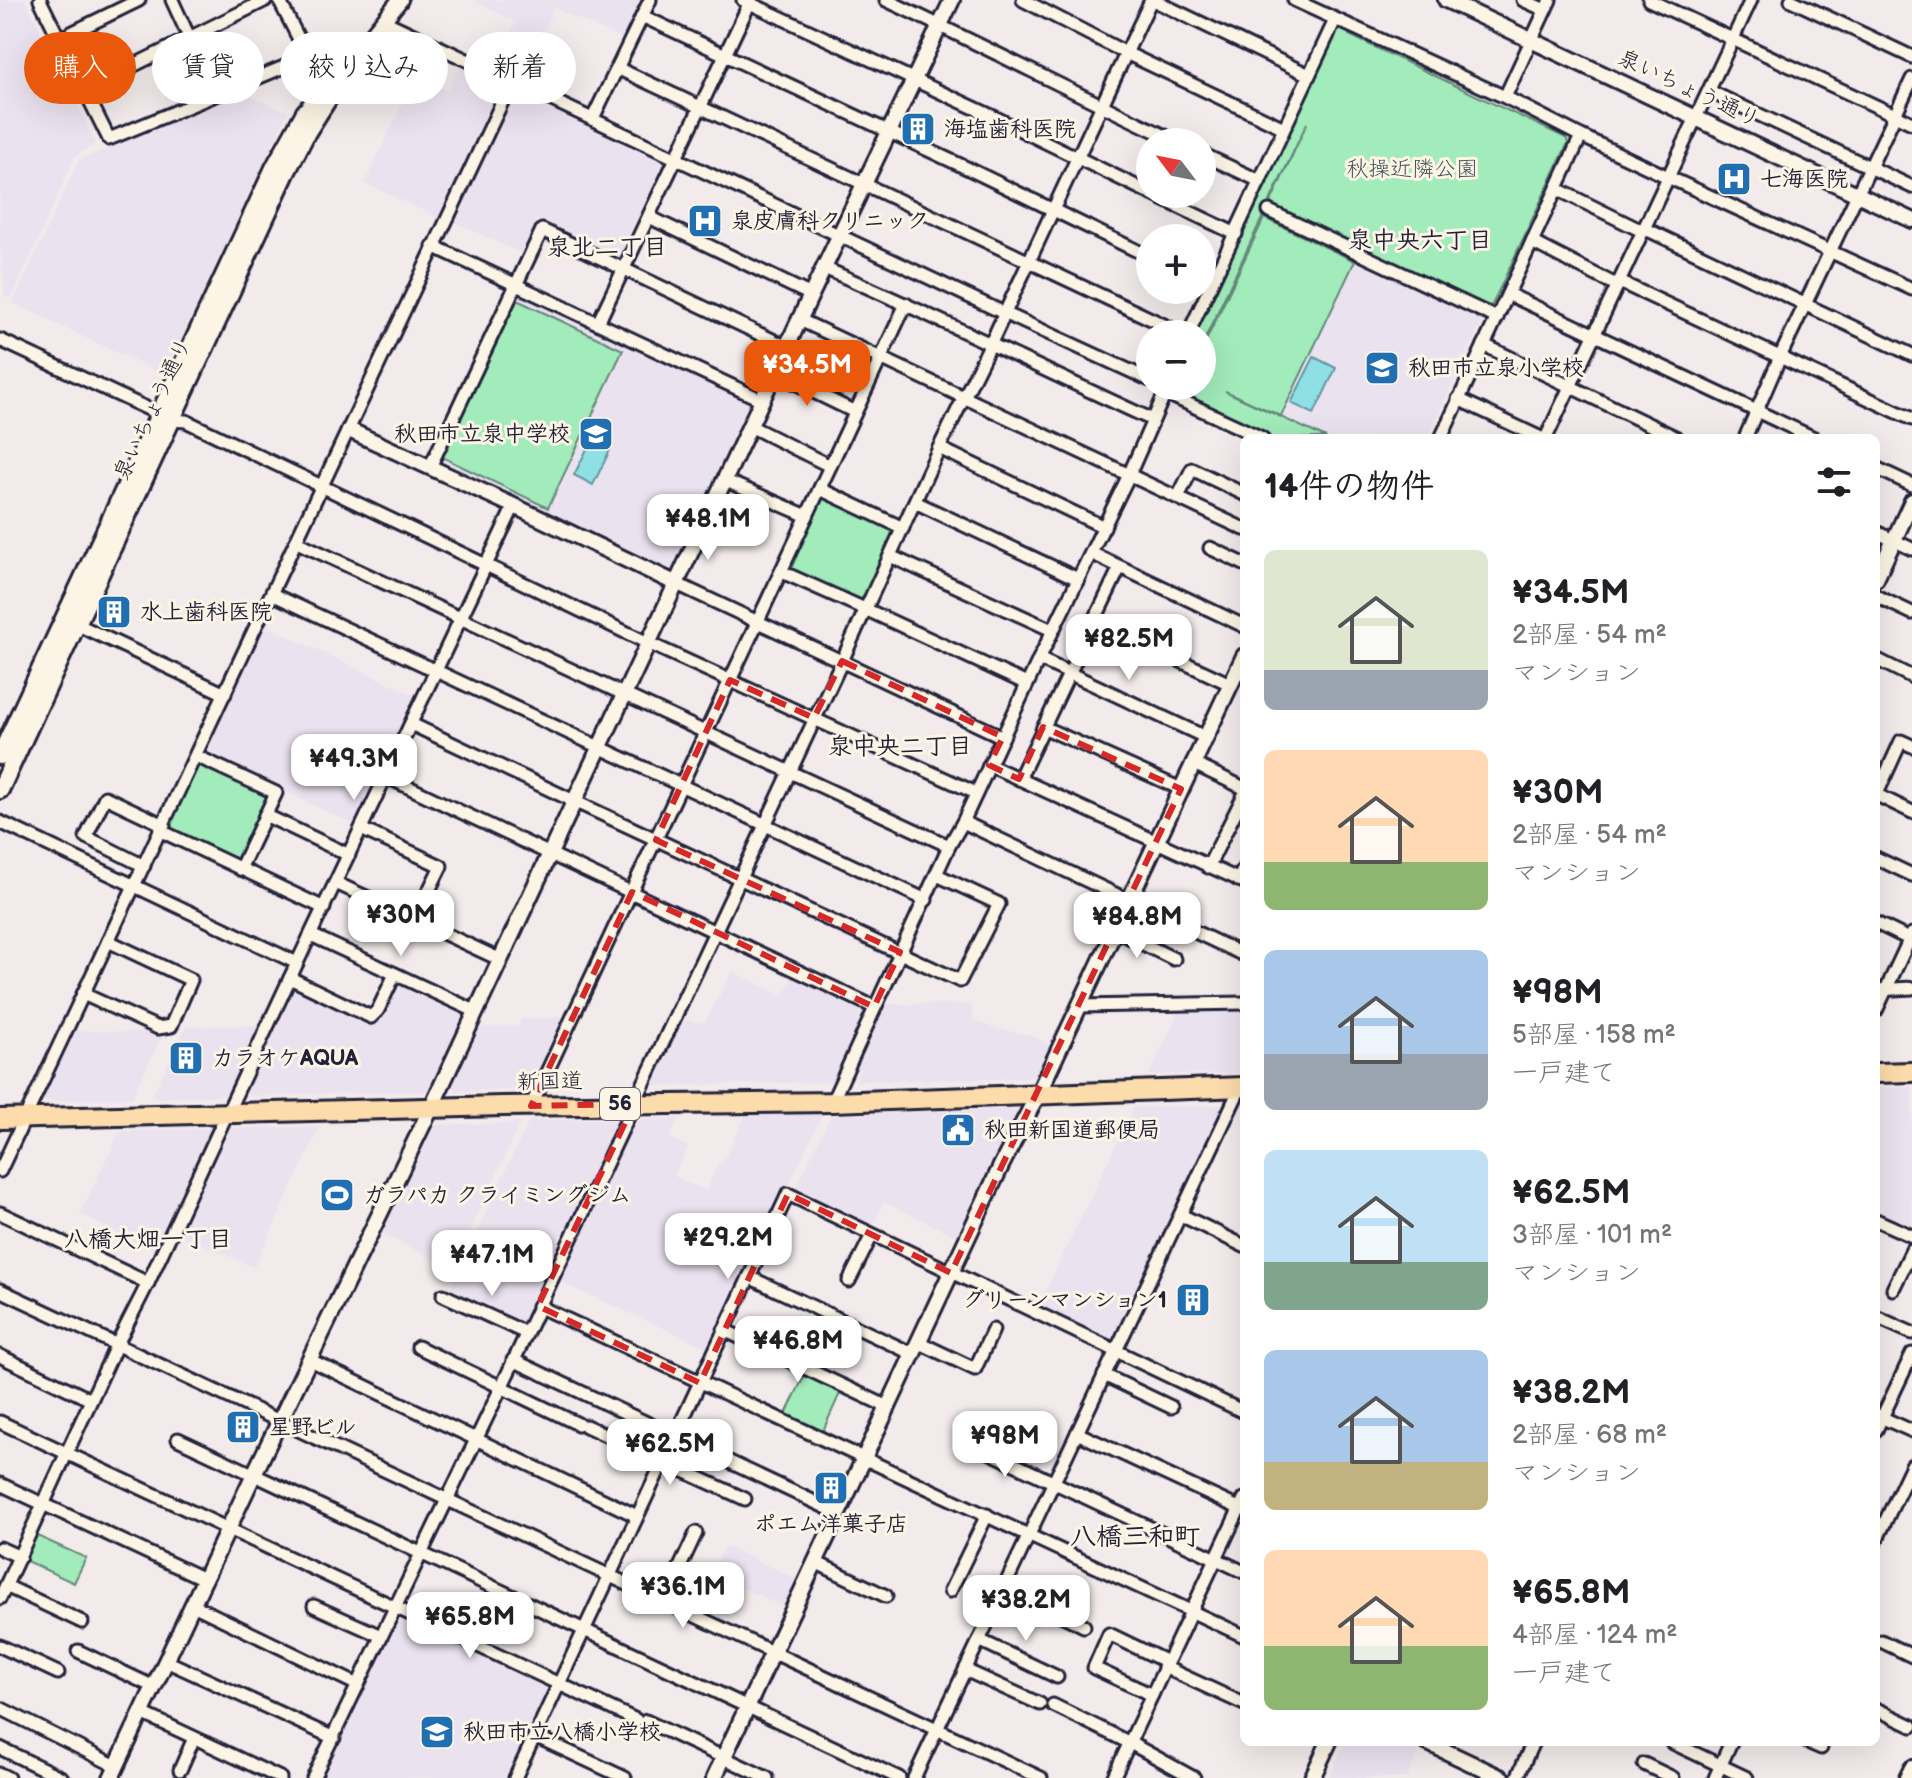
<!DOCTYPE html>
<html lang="ja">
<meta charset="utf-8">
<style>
body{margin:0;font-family:"Balsamiq Sans","Klee One",sans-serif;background:#f2f2f2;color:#202124;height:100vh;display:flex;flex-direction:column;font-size:30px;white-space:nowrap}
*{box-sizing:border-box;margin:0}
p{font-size:26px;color:#757577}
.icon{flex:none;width:44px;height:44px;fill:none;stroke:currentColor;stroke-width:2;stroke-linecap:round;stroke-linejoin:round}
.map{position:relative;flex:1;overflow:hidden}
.side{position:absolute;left:1240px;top:434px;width:640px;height:1312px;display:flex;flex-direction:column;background:#fff;border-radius:12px;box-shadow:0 8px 32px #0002}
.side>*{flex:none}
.banner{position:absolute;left:24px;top:32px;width:760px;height:72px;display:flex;gap:16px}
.needle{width:52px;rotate:302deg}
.buttons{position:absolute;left:1136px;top:128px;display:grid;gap:16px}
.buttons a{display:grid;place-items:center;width:80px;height:80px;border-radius:50%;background:#fff;box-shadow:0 8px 32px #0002;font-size:40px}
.price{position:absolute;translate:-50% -68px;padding:0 18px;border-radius:16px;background:#fff;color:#222;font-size:26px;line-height:52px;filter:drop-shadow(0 2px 4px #0008)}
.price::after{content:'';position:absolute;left:50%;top:48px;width:24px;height:18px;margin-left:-12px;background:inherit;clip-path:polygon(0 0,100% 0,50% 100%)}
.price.on{background:#ea580c;color:#fff}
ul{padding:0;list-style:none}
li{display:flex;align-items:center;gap:24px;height:200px;padding:0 24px}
li span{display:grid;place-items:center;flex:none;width:224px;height:160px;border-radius:12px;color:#555}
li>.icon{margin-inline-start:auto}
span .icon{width:96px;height:96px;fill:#fffc;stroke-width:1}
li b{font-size:34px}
h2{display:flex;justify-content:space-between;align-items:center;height:96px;padding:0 24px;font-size:34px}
.tag{padding:0 28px;border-radius:36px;background:#fff;box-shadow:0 8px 32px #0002;font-size:28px;line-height:72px}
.tag.on{background:#ea580c;color:#fff}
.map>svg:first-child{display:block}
.built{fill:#ebe2ef}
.green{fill:#a2ebba;stroke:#62867a;stroke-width:2}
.water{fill:#8ee0e5;stroke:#6394a1;stroke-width:2}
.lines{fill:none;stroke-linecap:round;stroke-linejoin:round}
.minor-casing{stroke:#22223b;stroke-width:17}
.tertiary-casing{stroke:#22223b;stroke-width:20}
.secondary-casing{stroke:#22223b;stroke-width:22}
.primary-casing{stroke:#22223b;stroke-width:24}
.minor{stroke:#fcf5e5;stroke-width:11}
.tertiary{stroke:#fcf5e5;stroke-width:14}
.secondary{stroke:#fcf5e5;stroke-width:16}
.primary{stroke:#fddcac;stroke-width:18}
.marked{fill:none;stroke:#d62828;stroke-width:6;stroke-dasharray:16 10;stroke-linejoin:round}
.labels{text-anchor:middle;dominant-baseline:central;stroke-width:6;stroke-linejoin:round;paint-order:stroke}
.shield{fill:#fcf5e5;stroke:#63616e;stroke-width:2}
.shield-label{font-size:20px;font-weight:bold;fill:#22223b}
.street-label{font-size:22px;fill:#22223b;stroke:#fcf5e5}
.poi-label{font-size:22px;font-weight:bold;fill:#22223b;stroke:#fcf5e5;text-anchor:start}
.park-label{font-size:22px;fill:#42545b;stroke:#fcf5e5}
.neighbourhood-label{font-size:24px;font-weight:bold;fill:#22223b;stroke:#fcf5e5}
.quarter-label{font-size:26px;font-weight:bold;fill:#22223b;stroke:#fcf5e5}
</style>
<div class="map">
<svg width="1912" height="1778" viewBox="0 0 1912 1778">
<rect width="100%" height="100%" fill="#f2eaeb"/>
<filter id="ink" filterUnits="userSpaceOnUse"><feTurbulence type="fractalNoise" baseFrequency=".0125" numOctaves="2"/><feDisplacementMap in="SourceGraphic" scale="16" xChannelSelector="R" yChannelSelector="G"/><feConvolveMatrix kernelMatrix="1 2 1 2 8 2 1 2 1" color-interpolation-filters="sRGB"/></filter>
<g filter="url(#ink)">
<g class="built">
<path d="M0,0H25L96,143L75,156L12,298L5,297L0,243Z"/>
<path d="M473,0H644L624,40L554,8L521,77L497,65L516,22Z"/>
<path d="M461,63L499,81L502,90L441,219L365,183L416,75L448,90Z"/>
<path d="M520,92L663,158L667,167L624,258L617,261L540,225L525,255L453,221L514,93Z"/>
<path d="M242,93L288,112L164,375L13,303L79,160Z"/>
<path d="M1355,261L1483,319L1427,438H1326L1281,416Z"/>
<path d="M516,284L762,400L677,584L430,467Z"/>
<path d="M262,624L418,697L358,826L202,753Z"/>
<path d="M732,971L782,996L796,972L867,1006L869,1011L837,1078L830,1082L656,1086L650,1077L677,1020L705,1023Z"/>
<path d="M399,980L465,1010L468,1018L435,1087L431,1091L249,1096L244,1087L290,988L295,987L373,1024L395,981Z"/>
<path d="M882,1004H972L973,1020L992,1028L1029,1035L1054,1047L1039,1075L1035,1078L856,1081L860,1069L858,1067L863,1055L860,1054Z"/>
<path d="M1244,1007V1071L1239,1073L1149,1075L1180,1009Z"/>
<path d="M570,1017L537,1089L456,1091L451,1082L478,1028L520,1026V1019Z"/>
<path d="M264,1025L230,1095L151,1098L186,1027Z"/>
<path d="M71,1031L164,1032L132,1098L43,1101L39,1093Z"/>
<path d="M1912,1087V1229L1876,1212V1088Z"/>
<path d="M1223,1105V1114L1116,1345L1037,1309L1134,1107Z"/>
<path d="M1023,1109L962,1239L884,1202L871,1231L793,1194L831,1115Z"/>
<path d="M823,1113L711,1349L555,1280L631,1119L679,1118L669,1137L688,1147L674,1176L706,1191L718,1163L722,1164L745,1116Z"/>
<path d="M623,1118L527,1320L521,1324L449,1290L529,1121Z"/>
<path d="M520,1123L453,1269L377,1231L429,1125Z"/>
<path d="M320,1127L254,1267L177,1233L215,1154L226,1159L215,1153L227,1128Z"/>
<path d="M218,1128L158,1253L80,1214L120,1131Z"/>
<path d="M725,1546L799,1580L786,1608L712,1574Z"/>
<path d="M399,1612L554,1686L510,1778H320Z"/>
<path d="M1346,1742H1399L1419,1751L1407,1778H1329Z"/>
</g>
<g class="green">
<path d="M1336,24L1350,31L1349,35L1566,138L1568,143L1492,305L1486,307L1269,206L1307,123L1202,345V334H1192Z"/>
<path d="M1264,218L1355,261L1281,416L1225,391L1326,438H1268L1166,389L1167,386H1202L1203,380L1202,349Z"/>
<path d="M517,300L623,350L548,508L442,457Z"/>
<path d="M826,496L893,527L896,533L863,602L858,604L789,571L788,567L821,497Z"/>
<path d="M201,762L269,794L270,799L239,861L235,863L168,830L167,826L197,763Z"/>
<path d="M806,1372L842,1389L822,1433L785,1416Z"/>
<path d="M35,1535L86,1558L74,1583L24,1560Z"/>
</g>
<g class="water">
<path d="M1314,357L1336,368L1314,414L1291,403Z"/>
<path d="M591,441L610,450L593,485L574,475Z"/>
</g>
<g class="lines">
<g class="minor-casing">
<g id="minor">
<path d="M40,0L109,139L308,57L279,0"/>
<path d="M172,0L189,37"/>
<path d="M743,0L996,118L1150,193"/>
<path d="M886,0C984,46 1080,96 1178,142"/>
<path d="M1023,0L1126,53L1284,128"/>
<path d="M1153,0L1309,75"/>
<path d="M1294,0L1505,97L1581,136L1668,177L1912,289"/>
<path d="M1523,0L1545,10"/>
<path d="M1649,0L1912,123"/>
<path d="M1791,0L1912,57"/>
<path d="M642,16L971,170L1150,257"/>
<path d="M384,21L1004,313L1150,380"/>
<path d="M59,39L139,0"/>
<path d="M617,68L1183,334"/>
<path d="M84,90L266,0"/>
<path d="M1709,91L1912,187"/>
<path d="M1505,97L1550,0"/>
<path d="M593,118L650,0"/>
<path d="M1202,154L1260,181"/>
<path d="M1557,189L1636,228L1650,231L1912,355"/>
<path d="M1152,194L1236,234"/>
<path d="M1269,211L1497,318"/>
<path d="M649,217L811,295"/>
<path d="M1532,242L1610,282L1617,284H1624L1912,419"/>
<path d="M433,246L762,400"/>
<path d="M824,268C935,316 1043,370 1153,420"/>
<path d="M1508,294L1814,438"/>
<path d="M800,320L1244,529"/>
<path d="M598,323L751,0"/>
<path d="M1188,334L1335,20"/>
<path d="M0,340L172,420L186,421L648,643L976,793"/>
<path d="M1484,345L1677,438"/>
<path d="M775,373L855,412"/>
<path d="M1162,386L1165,393L1262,438"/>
<path d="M1458,399L1541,438"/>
<path d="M750,426L830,466"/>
<path d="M1441,438L1581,136"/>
<path d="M1546,438L1751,0"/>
<path d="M1745,438L1780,357L1912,79"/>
<path d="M939,448L1104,527"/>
<path d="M430,467L542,230L787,347"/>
<path d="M1876,468L1912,485"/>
<path d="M724,480L807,516"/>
<path d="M820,489L903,528"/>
<path d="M1178,497L1192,469L1244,494"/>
<path d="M915,502L1078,579"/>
<path d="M1876,532L1912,549"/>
<path d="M297,542L949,846"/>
<path d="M1210,548L1244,564"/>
<path d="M1091,553L1244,626"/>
<path d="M890,556L1052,630"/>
<path d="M782,572L865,609L1027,684"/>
<path d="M677,584L1003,737"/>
<path d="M272,594L926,900"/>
<path d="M1876,596L1912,613"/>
<path d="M1095,621L1230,684"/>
<path d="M72,622L225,694"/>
<path d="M1039,659L1205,737"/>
<path d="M1876,659L1912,677"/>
<path d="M411,724L576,802L960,981L999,904L937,875"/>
<path d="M1043,727L1181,789"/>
<path d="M196,756L276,793L240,869"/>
<path d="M1192,763L1244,788"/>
<path d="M989,765L1244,882"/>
<path d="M385,776L874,1007"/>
<path d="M1019,779L1120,567"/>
<path d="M1877,795L1912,812"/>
<path d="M1876,796L1901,741L1912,746"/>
<path d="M265,815L349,855"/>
<path d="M0,822L297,963"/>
<path d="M963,822L1244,955"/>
<path d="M361,829L441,866L415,919"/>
<path d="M161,831L324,908"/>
<path d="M1876,858L1912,875"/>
<path d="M144,866L86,837L105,797L164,825"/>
<path d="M1208,867L1244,795"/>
<path d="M1238,880L1244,868"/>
<path d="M336,883L501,960"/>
<path d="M1876,923L1909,939"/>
<path d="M1115,930L1174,959"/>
<path d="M311,935L477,1012"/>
<path d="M290,978L371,1017L378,1010L395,974"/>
<path d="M1876,990L1912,988"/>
<path d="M83,994L158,1028L171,1026L191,980L108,941"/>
<path d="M1079,1006L1244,1003"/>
<path d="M1876,1011L1912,934"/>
<path d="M832,1102L949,846L963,822L1039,659L1129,475L1165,393"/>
<path d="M531,1106L906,304"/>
<path d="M0,1171L512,81"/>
<path d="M0,1213L148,1283"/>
<path d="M1181,1215L1244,1246"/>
<path d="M1876,1220L1912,1236"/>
<path d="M749,1277L913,1354"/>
<path d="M849,1281L872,1235"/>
<path d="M1893,1289L1912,1250"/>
<path d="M0,1290L1041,1778"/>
<path d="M443,1295L526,1333"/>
<path d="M538,1306L1244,1636"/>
<path d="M1876,1317L1912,1333"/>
<path d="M724,1330L888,1407"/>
<path d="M918,1342L975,1369L993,1330"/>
<path d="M418,1347L578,1424"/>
<path d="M0,1356L91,1400"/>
<path d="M310,1360L637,1516"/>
<path d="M513,1360L838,1513"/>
<path d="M1104,1375L1171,1407"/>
<path d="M1876,1415L1912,1431"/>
<path d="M0,1422L636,1720"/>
<path d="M586,1426L745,1499"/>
<path d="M1876,1430L1912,1354"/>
<path d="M1077,1433L1243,1510"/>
<path d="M178,1439C419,1550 658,1667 899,1778"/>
<path d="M972,1444L1244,1572"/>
<path d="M0,1484L204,1579"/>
<path d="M1876,1541L1912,1465"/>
<path d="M0,1548L20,1557"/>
<path d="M815,1562L886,1596"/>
<path d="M6,1586L82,1622"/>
<path d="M1004,1587L1084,1626"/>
<path d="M950,1591L987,1515"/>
<path d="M0,1598L116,1346L148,1283L297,963L514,506"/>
<path d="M664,1601L696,1533"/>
<path d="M193,1605L358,1685"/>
<path d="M314,1606L381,1636"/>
<path d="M979,1640L1057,1677"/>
<path d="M1881,1641L1912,1656"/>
<path d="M0,1646L58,1673"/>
<path d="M78,1651L154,1687"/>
<path d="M166,1661L334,1738"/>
<path d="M1164,1667L1244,1704"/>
<path d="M965,1670L1040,1704"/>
<path d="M1152,1695L1094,1668L1109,1634L1167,1662"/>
<path d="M1053,1705L1130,1743L1194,1778"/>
<path d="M0,1708L116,1766"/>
<path d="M1876,1709L1912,1726"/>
<path d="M142,1713L280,1778"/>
<path d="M646,1721L767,1778"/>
<path d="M535,1736L625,1778"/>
<path d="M1671,1742L1747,1778"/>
<path d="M1807,1742L1821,1748"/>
<path d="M0,1748L62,1778"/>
<path d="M1644,1764L1673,1778"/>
<path d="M180,1770L194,1738"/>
<path d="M0,1774L8,1778"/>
<path d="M313,1778L500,1390L842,661L939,448L990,345L1151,0"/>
<path d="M515,1778L788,1194L1244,1412"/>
<path d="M914,1778L1242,1084"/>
<path d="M1113,1778L1244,1499"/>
<path d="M1517,1778L1533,1742"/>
<path d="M1715,1778L1731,1742"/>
</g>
</g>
<g class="tertiary-casing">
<g id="tertiary">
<path d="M1446,0L1912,220"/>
<path d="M357,53L400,0"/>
<path d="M349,430L514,506L677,584"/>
<path d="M1876,579L1912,501"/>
<path d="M1426,1742L1502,1778"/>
<path d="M111,1778L254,1474L431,1108L811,295L952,0"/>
<path d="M714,1778L1001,1166L1038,1094L1244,656"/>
<path d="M1312,1778L1329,1742"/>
<path d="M1907,1778L1912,1768"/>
</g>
</g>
<g class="secondary-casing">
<g id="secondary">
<path d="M0,756L275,166L305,112L322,93"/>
<path d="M0,790L286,173L307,132L357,53"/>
</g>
</g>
<g class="primary-casing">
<g id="primary">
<path d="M1876,1073L1912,1072"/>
<path d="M0,1119L502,1106L832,1102L1244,1087"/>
</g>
</g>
<use href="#minor" class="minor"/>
<use href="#tertiary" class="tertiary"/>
<use href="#secondary" class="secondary"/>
<use href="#primary" class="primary"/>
</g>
</g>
<path class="marked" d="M842,661L1003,737L989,765L1019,779L1043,727L1181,789L951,1273L788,1194L700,1383L538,1306L634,1104L531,1106L632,892L874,1007L900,952L656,840L730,680L814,718Z"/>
<defs>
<g id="building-square" transform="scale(1.8)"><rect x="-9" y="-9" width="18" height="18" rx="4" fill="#1f6fb2" stroke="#fcf5e5"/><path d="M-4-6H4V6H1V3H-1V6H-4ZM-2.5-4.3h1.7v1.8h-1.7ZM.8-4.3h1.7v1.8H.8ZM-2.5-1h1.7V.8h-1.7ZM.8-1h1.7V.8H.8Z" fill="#fff"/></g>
<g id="hospital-square" transform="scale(1.8)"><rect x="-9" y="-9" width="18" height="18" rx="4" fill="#1f6fb2" stroke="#fcf5e5"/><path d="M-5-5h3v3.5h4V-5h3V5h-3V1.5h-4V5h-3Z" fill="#fff"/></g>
<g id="school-square" transform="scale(1.8)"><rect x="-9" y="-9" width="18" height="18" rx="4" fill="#1f6fb2" stroke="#fcf5e5"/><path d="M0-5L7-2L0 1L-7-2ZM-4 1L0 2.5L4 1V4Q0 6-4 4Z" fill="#fff"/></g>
<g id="civic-square" transform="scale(1.8)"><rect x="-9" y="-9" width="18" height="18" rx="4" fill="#1f6fb2" stroke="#fcf5e5"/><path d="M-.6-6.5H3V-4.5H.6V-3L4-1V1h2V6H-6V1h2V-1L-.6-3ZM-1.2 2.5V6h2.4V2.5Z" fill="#fff"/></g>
<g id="stadium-square" transform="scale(1.8)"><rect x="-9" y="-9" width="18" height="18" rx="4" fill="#1f6fb2" stroke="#fcf5e5"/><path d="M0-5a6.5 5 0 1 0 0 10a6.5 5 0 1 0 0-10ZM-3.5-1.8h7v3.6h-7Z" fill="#fff"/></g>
</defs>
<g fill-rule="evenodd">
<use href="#building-square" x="918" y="129"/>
<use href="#hospital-square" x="1734" y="179"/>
<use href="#hospital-square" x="705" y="221"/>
<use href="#school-square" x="1382" y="368"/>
<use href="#school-square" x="596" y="434"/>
<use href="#building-square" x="114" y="612"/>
<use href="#building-square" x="186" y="1058"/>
<use href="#civic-square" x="958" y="1130"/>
<use href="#stadium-square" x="337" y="1195"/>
<use href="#building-square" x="1193" y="1300"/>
<use href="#building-square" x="243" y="1427"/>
<use href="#building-square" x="831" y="1488"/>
<use href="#school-square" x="437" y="1732"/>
</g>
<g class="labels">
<rect class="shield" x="600" y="1088" width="40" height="32" rx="6"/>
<g class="shield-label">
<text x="620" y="1104">56</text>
</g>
<g class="street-label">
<text transform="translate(1689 89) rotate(25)">泉いちょう通り</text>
<text transform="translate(153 409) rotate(-65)">泉いちょう通り</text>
<text transform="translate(550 1082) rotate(-1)">新国道</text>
</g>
<g class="poi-label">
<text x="944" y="129">海塩歯科医院</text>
<text x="1760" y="179">七海医院</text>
<text x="731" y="221">泉皮膚科クリニック</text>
<text x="1408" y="368">秋田市立泉小学校</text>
<text x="570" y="434" text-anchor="end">秋田市立泉中学校</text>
<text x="140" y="612">水上歯科医院</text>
<text x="212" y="1058">カラオケAQUA</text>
<text x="984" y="1130">秋田新国道郵便局</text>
<text x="363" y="1195">ガラパカ クライミングジム</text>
<text x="1167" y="1300" text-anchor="end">グリーンマンション1</text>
<text x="269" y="1427">星野ビル</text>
<text x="831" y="1524" text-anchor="middle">ポエム洋菓子店</text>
<text x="463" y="1732">秋田市立八橋小学校</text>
</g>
<g class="park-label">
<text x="1412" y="169">秋操近隣公園</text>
</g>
<g class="neighbourhood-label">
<text x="1420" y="240">泉中央六丁目</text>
<text x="607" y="247">泉北二丁目</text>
<text x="900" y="746">泉中央二丁目</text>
<text x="148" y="1239">八橋大畑一丁目</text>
</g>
<g class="quarter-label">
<text x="1135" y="1537">八橋三和町</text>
</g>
</g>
</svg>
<div class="buttons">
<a><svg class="needle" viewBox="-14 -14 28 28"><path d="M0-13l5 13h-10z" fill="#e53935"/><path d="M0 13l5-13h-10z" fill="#757577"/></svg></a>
<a>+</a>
<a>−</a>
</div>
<b class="price on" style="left:807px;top:408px">¥34.5M</b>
<b class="price" style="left:708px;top:562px">¥48.1M</b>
<b class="price" style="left:1129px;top:682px">¥82.5M</b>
<b class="price" style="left:354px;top:802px">¥49.3M</b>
<b class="price" style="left:401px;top:958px">¥30M</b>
<b class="price" style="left:1137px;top:960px">¥84.8M</b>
<b class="price" style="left:728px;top:1281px">¥29.2M</b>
<b class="price" style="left:492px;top:1298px">¥47.1M</b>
<b class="price" style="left:798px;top:1384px">¥46.8M</b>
<b class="price" style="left:1005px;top:1479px">¥98M</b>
<b class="price" style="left:670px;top:1487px">¥62.5M</b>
<b class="price" style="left:683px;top:1630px">¥36.1M</b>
<b class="price" style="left:1026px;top:1643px">¥38.2M</b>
<b class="price" style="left:470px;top:1660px">¥65.8M</b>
<div class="banner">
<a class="tag on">購入</a>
<a class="tag">賃貸</a>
<a class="tag">絞り込み</a>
<a class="tag">新着</a>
</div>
<section class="side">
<h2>14件の物件<svg class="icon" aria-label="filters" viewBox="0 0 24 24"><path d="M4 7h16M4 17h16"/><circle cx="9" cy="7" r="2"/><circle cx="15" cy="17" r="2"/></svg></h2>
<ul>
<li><span style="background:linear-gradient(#dfe7d0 75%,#9aa5b1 0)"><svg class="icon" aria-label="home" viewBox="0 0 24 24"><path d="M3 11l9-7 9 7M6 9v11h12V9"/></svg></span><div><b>¥34.5M</b><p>2部屋 · 54 m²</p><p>マンション</p></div></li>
<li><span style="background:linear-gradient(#ffd9b3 70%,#8fb573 0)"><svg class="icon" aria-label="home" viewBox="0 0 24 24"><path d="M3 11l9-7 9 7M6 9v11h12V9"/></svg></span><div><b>¥30M</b><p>2部屋 · 54 m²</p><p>マンション</p></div></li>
<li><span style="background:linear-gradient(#a9c7e8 65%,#9aa5b1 0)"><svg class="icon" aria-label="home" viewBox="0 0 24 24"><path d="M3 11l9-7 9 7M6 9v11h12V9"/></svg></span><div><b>¥98M</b><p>5部屋 · 158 m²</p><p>一戸建て</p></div></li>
<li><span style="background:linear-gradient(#bfe0f5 70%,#7fa58c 0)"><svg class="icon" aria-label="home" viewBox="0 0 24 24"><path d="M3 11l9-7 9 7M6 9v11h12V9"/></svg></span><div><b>¥62.5M</b><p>3部屋 · 101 m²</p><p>マンション</p></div></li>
<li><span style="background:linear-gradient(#a9c7e8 70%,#c2b280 0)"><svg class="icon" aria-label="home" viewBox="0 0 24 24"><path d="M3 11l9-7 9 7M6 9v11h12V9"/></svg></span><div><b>¥38.2M</b><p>2部屋 · 68 m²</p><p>マンション</p></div></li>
<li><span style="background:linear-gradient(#ffd9b3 60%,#8fb573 0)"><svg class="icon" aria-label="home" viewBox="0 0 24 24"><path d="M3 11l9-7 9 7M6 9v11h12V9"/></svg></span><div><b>¥65.8M</b><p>4部屋 · 124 m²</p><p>一戸建て</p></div></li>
</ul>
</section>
</div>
